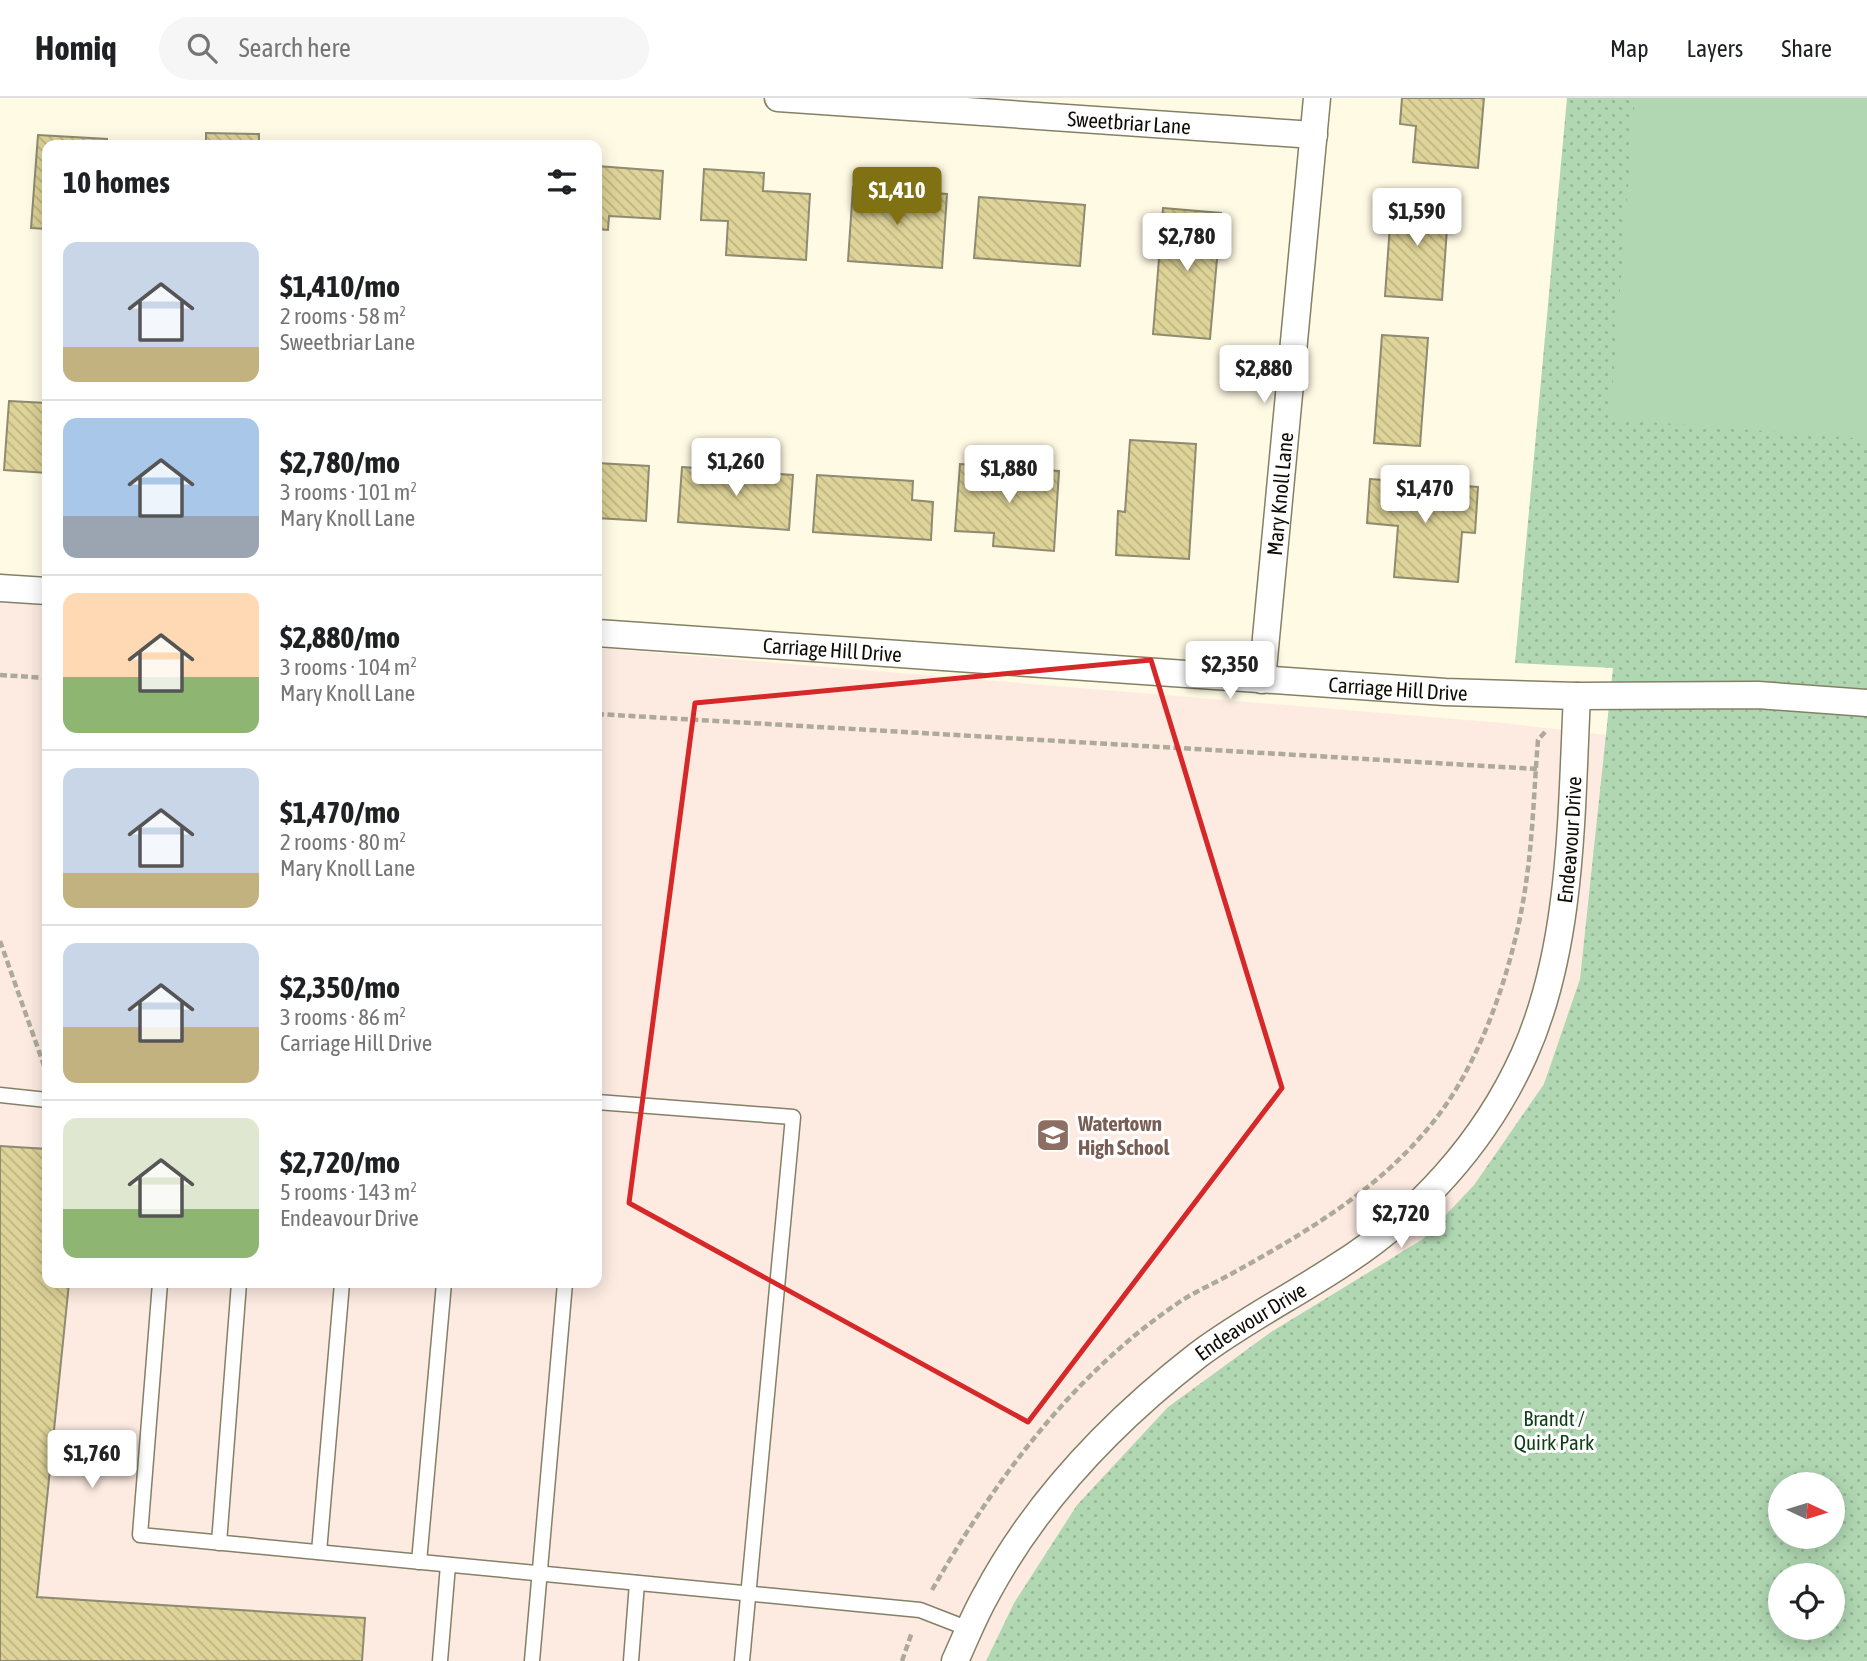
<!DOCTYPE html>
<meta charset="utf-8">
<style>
body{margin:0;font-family:"Asap Condensed",sans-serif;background:#f6f6f6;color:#202124;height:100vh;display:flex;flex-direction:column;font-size:26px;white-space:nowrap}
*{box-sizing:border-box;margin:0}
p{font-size:23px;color:#757577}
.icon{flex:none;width:38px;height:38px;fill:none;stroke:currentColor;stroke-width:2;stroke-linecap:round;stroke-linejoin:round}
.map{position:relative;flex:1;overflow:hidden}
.details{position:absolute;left:42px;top:42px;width:560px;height:1148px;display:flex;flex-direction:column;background:#fff;border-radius:14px;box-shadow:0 4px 18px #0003}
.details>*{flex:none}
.needle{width:46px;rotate:94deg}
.fabs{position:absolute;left:1768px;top:1374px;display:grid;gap:14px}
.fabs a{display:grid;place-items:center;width:77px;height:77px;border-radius:50%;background:#fff;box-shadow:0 4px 18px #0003;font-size:35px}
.price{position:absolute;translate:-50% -60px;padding:0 16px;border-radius:7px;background:#fff;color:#222;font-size:23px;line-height:46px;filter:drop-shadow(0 2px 4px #0008)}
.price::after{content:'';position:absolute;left:50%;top:42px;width:21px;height:16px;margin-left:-10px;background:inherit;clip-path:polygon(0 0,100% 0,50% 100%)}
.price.on{background:#807112;color:#fff}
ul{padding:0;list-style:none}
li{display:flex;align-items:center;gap:21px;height:175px;padding:0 21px}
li+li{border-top:2px solid #e0e0e0}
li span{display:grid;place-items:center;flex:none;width:196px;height:140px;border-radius:14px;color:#555}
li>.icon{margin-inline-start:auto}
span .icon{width:84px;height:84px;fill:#fffc;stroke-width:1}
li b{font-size:30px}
h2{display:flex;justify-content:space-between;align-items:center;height:84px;padding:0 21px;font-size:30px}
header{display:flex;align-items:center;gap:42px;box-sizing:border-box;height:98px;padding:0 35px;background:#fff;border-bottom:2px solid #e0e0e0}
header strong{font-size:33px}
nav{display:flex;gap:38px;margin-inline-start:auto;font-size:24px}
.search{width:490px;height:63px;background:#f6f6f6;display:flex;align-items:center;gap:18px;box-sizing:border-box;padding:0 24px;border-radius:38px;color:#757577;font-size:26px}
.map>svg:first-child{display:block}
.education{fill:#fdebe1}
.grass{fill:url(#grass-dots);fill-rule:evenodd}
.pitch{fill:#b0d7b2}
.building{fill:url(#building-back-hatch);stroke:#8f8b71;stroke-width:2}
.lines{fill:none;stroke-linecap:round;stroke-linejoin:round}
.lane-casing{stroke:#848067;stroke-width:17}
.street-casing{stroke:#848067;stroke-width:29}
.path{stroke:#adaa99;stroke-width:4.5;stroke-dasharray:7 3.5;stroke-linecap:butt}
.lane{stroke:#fff;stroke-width:14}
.street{stroke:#fff;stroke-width:26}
.marked{fill:none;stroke:#d62828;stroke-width:5;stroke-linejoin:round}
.labels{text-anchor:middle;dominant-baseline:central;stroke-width:6;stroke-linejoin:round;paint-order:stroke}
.street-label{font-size:21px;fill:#0e0c04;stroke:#fff}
.education-label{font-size:21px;font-weight:bold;fill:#785e54;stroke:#fff;text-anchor:start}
.park-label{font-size:21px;fill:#0d3f16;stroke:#fff}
</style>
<header>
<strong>Homiq</strong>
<div class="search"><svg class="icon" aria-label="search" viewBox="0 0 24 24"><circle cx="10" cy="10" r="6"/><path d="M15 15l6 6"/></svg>Search here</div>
<nav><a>Map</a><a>Layers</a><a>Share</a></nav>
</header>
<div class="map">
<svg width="1867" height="1563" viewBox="0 0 1867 1563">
<defs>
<pattern id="grass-dots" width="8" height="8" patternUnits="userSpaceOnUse" patternTransform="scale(1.75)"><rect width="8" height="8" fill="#b0d7b2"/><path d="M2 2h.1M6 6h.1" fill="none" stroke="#96b797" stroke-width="1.8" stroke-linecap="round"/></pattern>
<pattern id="building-back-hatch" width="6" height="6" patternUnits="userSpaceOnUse" patternTransform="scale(1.75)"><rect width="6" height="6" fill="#ded398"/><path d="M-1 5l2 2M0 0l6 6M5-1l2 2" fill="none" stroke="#bdb481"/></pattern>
</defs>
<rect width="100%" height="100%" fill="#fefae4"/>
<path class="education" d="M0,500L47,504V1185H597V550L1503,625L1607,637L1580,881L1544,986L1474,1087L1423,1141L1271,1234L1168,1309L1014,1505L986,1563H0Z"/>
<path class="grass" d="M1567,0H1867V1563H986L1014,1505L1077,1407L1168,1309L1271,1234L1423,1141L1474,1087L1544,986L1580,881L1613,570L1515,565ZM1780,1386H1832V1438H1780ZM1780,1477H1832V1530H1780Z"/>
<path class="pitch" d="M1635,0H1867V341L1610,321Z"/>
<g class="building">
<path d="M1402,0H1484L1478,70L1413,64L1416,28L1400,26Z"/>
<path d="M206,35L259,36V47H206Z"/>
<path d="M38,37L107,41V47H47V131L31,130Z"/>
<path d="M597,68L663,73L660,121L609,118L608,132L597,131Z"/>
<path d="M704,71L764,75L763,93L810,96L806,162L726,157L728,123L701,122Z"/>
<path d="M853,89L947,96L942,170L848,163Z"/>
<path d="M1392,98L1449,102L1442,202L1385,198Z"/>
<path d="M979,99L1085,107L1080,168L974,160Z"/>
<path d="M1163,110L1221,115L1210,241L1153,236Z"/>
<path d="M1382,237L1428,240L1420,348L1374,345Z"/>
<path d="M9,303L47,305V375L4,372Z"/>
<path d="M1130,342L1196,346L1189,461L1116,457L1118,413L1125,414Z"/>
<path d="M597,365L649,368L646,423L597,420Z"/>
<path d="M960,366L1059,373L1054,453L993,448L994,435L955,433Z"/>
<path d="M682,369L793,377L789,432L678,424Z"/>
<path d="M817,377L913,383L912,402L933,404L931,442L813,434Z"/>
<path d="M1370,381L1478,389L1475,435L1462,434L1458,484L1394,479L1398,428L1367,425Z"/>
<path d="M0,1048L47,1051V1185H69L37,1499L365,1520L362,1563H0Z"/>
</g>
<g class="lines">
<g class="lane-casing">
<g id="lane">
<path d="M0,997L47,1002"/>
<path d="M597,1004L793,1019L742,1563"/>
<path d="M160,1185L140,1437L920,1512L969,1531"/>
<path d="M219,1445L239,1185"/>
<path d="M319,1454L342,1185"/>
<path d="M419,1464L444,1185"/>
<path d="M440,1563L448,1467"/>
<path d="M532,1563L565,1185"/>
<path d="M631,1563L637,1485"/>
</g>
</g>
<g class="street-casing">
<g id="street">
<path id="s1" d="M778,0L1314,37"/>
<path d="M0,490L47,493"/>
<path id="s2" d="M597,535L1445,594L1577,598L1758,597L1867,605"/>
<path id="s3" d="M1262,582L1317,0"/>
<path id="s4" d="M955,1563C965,1541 974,1518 986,1497C1037,1401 1113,1323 1198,1257C1242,1224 1291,1199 1337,1169C1417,1119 1485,1044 1524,957C1573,848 1571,715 1577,598"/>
</g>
</g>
<g class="path">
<path d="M0,577L47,580"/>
<path d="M597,616L1537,671"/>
<path d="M0,843L47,976"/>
<path d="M932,1492C995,1382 1072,1277 1178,1205C1194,1194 1213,1186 1231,1176C1309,1133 1390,1085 1443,1011C1486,951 1516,858 1526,785C1533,738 1534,690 1538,642L1546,633"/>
<path d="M902,1563L912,1534"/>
</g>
<use href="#lane" class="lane"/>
<use href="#street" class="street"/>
</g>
<path class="marked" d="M1151,562L1282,990L1028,1324L629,1105L695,605Z"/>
<defs>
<g id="school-square" transform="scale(1.75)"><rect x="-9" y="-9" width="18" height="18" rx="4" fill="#8d6e63" stroke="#fff"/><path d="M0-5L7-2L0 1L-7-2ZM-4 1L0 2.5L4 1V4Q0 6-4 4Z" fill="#fff"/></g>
</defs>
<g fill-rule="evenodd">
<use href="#school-square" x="1053" y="1037"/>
</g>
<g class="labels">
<g class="street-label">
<text stroke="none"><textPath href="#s1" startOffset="352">Sweetbriar Lane</textPath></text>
<text stroke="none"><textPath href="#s3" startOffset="187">Mary Knoll Lane</textPath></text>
<text stroke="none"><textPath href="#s2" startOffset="236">Carriage Hill Drive</textPath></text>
<text stroke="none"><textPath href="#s2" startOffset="803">Carriage Hill Drive</textPath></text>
<text stroke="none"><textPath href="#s4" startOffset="1068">Endeavour Drive</textPath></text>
<text stroke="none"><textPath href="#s4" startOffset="458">Endeavour Drive</textPath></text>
</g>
<g class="education-label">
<text x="1078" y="1025">Watertown<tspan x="1078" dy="24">High School</tspan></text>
</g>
<g class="park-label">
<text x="1554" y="1320">Brandt /<tspan x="1554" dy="24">Quirk Park</tspan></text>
</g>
</g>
</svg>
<div class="fabs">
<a><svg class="needle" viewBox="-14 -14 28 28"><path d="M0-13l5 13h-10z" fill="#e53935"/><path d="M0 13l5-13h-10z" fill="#757577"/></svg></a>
<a><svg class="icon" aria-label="locate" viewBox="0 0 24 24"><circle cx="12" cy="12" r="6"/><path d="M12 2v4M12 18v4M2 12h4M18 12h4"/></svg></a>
</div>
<b class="price on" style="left:897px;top:129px">$1,410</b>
<b class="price" style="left:1417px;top:150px">$1,590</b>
<b class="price" style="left:1187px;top:175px">$2,780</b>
<b class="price" style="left:1264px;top:307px">$2,880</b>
<b class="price" style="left:736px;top:400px">$1,260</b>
<b class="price" style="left:1009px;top:407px">$1,880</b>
<b class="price" style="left:1425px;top:427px">$1,470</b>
<b class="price" style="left:1230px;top:603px">$2,350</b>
<b class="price" style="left:1401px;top:1152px">$2,720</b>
<b class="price" style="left:92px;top:1392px">$1,760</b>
<section class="details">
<h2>10 homes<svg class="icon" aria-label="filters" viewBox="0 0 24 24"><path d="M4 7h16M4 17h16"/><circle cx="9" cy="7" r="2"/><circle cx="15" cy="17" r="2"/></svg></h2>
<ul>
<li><span style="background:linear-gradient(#c9d6e8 75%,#c2b280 0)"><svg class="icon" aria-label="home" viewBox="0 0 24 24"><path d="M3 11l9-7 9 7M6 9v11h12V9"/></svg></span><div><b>$1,410/mo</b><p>2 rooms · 58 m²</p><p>Sweetbriar Lane</p></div></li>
<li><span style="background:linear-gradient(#a9c7e8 70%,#9aa5b1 0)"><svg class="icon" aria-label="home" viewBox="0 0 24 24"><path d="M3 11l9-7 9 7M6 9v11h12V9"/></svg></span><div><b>$2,780/mo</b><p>3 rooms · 101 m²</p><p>Mary Knoll Lane</p></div></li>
<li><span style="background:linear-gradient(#ffd9b3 60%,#8fb573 0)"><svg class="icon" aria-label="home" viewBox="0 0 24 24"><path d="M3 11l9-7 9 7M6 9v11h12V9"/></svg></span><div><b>$2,880/mo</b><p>3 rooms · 104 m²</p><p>Mary Knoll Lane</p></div></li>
<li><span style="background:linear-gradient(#c9d6e8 75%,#c2b280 0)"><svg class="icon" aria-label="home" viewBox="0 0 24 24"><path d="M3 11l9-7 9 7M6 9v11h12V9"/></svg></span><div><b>$1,470/mo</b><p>2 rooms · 80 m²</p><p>Mary Knoll Lane</p></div></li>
<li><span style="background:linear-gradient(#c9d6e8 60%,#c2b280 0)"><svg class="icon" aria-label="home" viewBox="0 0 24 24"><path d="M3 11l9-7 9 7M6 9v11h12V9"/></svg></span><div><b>$2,350/mo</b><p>3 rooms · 86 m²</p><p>Carriage Hill Drive</p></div></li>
<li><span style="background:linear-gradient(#dfe7d0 65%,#8fb573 0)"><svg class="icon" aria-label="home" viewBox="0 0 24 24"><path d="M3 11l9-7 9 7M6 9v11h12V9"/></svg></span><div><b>$2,720/mo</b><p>5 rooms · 143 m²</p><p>Endeavour Drive</p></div></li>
</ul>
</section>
</div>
